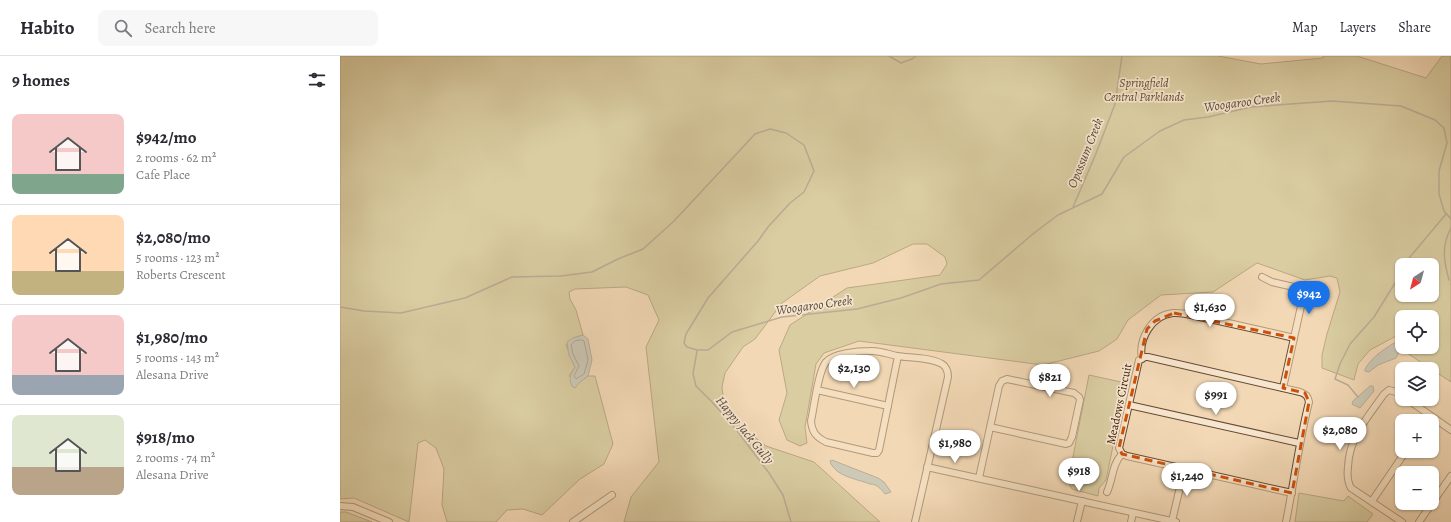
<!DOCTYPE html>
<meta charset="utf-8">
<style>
body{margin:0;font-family:Alegreya,serif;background:#f7f7f7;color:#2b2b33;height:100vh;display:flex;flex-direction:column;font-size:15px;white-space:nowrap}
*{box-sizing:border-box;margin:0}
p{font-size:13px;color:#7c7c81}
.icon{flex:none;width:22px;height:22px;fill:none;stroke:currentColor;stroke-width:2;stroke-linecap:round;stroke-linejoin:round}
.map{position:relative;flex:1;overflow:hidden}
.panel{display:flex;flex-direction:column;background:#fff;width:340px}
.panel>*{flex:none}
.needle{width:26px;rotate:216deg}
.tools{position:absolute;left:1055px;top:202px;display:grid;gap:8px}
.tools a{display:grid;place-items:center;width:44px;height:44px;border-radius:8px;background:#fff;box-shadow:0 1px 3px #0004;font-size:20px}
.price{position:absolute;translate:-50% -34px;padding:0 9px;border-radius:14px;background:#fff;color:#222;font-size:13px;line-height:26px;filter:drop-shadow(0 1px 2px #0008)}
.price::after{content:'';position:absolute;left:50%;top:24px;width:12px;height:9px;margin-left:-6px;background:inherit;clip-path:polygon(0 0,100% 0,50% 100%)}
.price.selected{background:#1a73e8;color:#fff}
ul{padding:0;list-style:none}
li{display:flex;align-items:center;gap:12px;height:100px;padding:0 12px}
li+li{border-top:1px solid #e1e1e2}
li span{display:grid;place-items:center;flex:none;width:112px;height:80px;border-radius:8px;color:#555}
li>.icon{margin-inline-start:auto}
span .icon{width:48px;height:48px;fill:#fffc;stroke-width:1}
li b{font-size:17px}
h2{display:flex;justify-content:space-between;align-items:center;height:48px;padding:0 12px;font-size:17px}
header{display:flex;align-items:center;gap:24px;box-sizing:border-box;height:56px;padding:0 20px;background:#fff;border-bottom:1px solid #e1e1e2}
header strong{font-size:19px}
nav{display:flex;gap:22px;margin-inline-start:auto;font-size:14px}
.search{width:280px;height:36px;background:#f7f7f7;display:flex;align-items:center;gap:10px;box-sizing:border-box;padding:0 14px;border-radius:8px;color:#7c7c81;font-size:15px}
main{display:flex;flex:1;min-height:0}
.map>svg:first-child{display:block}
.green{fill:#bcbe8d;stroke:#7a6c4a;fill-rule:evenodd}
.water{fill:#a1b6ba;stroke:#777872}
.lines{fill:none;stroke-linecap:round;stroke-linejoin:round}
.shore{stroke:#6c6860;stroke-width:1}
.stream{stroke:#777872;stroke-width:1.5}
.minor-casing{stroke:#664a32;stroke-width:8}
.minor{stroke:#f7e6cf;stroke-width:6}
.marked{fill:none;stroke:#ce500b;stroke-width:3;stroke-dasharray:8 5;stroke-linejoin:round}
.labels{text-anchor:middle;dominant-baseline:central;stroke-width:3.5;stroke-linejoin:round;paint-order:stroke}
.park-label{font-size:12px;font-style:italic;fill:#604c2e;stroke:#f7e6cf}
.street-label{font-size:12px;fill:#381b06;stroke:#f7e6cf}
.water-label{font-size:13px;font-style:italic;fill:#584a3c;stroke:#f7e6cf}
</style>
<header>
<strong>Habito</strong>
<div class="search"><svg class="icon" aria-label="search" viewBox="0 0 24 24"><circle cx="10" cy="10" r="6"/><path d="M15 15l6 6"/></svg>Search here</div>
<nav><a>Map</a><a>Layers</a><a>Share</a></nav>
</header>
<main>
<section class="panel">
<h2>9 homes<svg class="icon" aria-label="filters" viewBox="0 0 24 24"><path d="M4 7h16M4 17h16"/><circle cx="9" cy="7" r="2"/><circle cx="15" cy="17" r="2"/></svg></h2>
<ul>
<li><span style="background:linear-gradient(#f6c9c9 75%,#7fa58c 0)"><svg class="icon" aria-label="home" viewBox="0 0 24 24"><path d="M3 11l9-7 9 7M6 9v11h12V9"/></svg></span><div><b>$942/mo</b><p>2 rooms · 62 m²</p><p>Cafe Place</p></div></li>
<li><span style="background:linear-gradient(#ffd9b3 70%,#c2b280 0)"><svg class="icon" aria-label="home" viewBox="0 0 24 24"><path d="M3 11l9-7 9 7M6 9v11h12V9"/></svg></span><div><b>$2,080/mo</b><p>5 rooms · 123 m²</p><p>Roberts Crescent</p></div></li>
<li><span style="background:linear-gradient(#f6c9c9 75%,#9aa5b1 0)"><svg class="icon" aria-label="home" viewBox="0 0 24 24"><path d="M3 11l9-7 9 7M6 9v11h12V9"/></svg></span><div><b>$1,980/mo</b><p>5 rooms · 143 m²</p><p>Alesana Drive</p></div></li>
<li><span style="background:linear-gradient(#dfe7d0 65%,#b9a48a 0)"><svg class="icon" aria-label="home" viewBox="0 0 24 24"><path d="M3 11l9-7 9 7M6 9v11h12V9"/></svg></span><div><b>$918/mo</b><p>2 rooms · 74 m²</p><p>Alesana Drive</p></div></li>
</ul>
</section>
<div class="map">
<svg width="1111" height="466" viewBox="0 0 1111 466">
<rect width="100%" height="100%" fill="#f2d8b5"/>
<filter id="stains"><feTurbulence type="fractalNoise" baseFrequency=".005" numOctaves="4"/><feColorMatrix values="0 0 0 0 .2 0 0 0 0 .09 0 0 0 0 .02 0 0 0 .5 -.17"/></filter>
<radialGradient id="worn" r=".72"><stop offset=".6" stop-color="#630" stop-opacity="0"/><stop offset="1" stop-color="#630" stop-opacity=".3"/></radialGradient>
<g class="green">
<path d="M0,0H878L921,8L983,2V0H1018V1H1020L1086,22L1102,0H1111V326L1067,297L1065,291H1092V261H1062V283L1056,280L1030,294L1018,308L1014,324L982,312V299L987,278L1000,236L997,222L990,220L965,224L917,207L873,236L821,239L788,264L777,283L759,295L703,309L519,285L484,297L476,308L465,371L467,387L460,390L447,384L439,364L447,337L439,294L450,269L507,232L600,219L607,208L605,201L587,188H573L533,207L480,220L442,247L415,283L403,291L385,317L382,331L384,348L395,366L426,390L474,406L540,466H284L291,441L319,406L306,291L319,264L308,239L286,231L235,233L229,236L230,243L236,254L243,279L233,282L226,289L235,311L229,320L240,326L248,320H255L273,388L264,408L240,423L202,459L183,453L167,454L156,466H107L102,449L104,413L96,392L85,384L78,387L69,466L14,442L0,443ZM1062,209H1092V239H1062Z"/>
<path d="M749,319L786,327L766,424L759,432L758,440L732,433L728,426Z"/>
<path d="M959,437L1004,445L1008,440L1033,458L1027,466H955Z"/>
<path d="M0,456H6L32,466H0Z"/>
</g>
<g class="water">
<path d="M243,279L248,283L252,304L248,320L240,326L235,332L232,330C228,322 231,318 235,311L229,299L227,286L233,282Z"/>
<path d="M1054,287L1058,289L1059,296L1056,302L1038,309L1029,316L1025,315V313C1032,301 1043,294 1054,287Z"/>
<path d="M1030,330H1033L1034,335L1020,352L1012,348L1013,345Z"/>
<path d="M492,404L538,422L544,426L551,436L545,438C541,433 537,428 530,428C517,423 494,420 490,405Z"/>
</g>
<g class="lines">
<path class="shore" d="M242,284L244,285L248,304L244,318L236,323L234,320L239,310L233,298L231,289L235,285Z"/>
<g class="stream">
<path d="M549,0L561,7L572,3L576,0"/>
<path d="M733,151L755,100L775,48L782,0"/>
<path d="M1065,209L1070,201L1106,158"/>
<path d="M1062,216V215"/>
<path d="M1109,224C1104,206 1101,190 1111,172"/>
<path d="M1111,228V229"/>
<path d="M0,251L24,255L61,257L125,242L172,221L221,220L252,216L278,203L303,193L334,165L415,78L430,73L446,77L464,89L474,115L464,136L450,147L428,171L418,185L368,242L346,278L344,287L347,291L357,294H368L392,276L442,261L517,253L561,242L601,228L639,224L694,177L718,159L762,138L784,101L820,75L844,64L868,61L911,51L992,45L1061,50L1095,64L1104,72L1107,87L1099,115V138L1104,155L1111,163"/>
<path d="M357,295L353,318L356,330L373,347L395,372L429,417L443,439L451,466"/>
<path d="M1018,341L1008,329L995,323L1000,308L1010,288L1034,261L1060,219"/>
</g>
<g class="minor-casing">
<g id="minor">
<path d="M922,221L932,226L958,232L962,236L963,241L943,332"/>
<path d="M558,300L539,394L537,397H533L486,386C476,381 472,376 471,365C474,352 478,315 486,306C493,297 519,295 530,295C538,294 548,298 557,300C570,302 590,301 602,308C607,311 608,315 608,321L575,466"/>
<path d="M802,303C798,283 812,259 833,257C843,256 854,260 864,262C894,268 924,275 954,282"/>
<path d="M477,334L548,350"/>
<path d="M1062,340L1056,336L1049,334L1044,338C1028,361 1009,381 1008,411C1007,419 1007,425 1011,432L1062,466"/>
<path d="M1067,343L1111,374"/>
<path d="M789,349L959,387"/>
<path d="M587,411L836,466"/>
<path d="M639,422L659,330L662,325L667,323L734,337L739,341L740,344L732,381L729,387L726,388L650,371"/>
<path d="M767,436C773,423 772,408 782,398"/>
<path d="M1032,445L1066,395"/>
<path d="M0,450L13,451L49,466"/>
<path d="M832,465L844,414"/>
<path d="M233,466L272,439"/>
<path d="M737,466L742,445"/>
<path d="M791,466L793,457"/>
<path d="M946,466C954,426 959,386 969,346C968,340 966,338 960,336L808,301H805L799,304L779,392L782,398L787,400L952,437"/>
<path d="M1079,466L1111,420"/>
</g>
</g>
<use href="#minor" class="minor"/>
</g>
<path d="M0 0H1111V466H0ZM834,257L954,282L943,332L965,337L969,346L952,437L782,398L779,392L807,273L815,265Z" fill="#f2d8b5" fill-opacity=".55" fill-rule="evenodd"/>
<path class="marked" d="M834,257L954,282L943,332L965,337L969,346L952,437L782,398L779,392L807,273L815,265Z"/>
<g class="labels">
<g class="park-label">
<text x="804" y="27">Springfield<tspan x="804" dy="14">Central Parklands</tspan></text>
</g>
<g class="street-label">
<text transform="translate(779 348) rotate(-78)">Meadows Circuit</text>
</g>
<g class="water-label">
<text transform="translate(902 46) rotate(-8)">Woogaroo Creek</text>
<text transform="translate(745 97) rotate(-68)">Opossum Creek</text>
<text transform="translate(474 249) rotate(-8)">Woogaroo Creek</text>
<text transform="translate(405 374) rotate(51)">Happy Jack Gully</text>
</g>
</g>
<rect width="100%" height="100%" filter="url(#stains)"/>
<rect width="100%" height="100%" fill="url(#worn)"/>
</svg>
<div class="tools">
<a><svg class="needle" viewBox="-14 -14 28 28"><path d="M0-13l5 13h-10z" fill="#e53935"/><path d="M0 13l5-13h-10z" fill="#7c7c81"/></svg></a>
<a><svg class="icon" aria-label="locate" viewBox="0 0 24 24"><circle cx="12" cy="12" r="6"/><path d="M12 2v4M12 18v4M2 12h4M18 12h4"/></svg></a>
<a><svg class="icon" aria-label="layers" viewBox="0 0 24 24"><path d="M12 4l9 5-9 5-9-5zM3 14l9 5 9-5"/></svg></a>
<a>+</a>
<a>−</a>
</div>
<b class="price selected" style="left:969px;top:259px">$942</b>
<b class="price" style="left:870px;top:272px">$1,630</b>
<b class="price" style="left:514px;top:333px">$2,130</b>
<b class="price" style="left:710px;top:342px">$821</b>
<b class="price" style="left:876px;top:360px">$991</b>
<b class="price" style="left:1000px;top:395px">$2,080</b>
<b class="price" style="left:615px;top:408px">$1,980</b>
<b class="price" style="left:739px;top:436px">$918</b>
<b class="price" style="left:847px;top:441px">$1,240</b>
</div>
</main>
